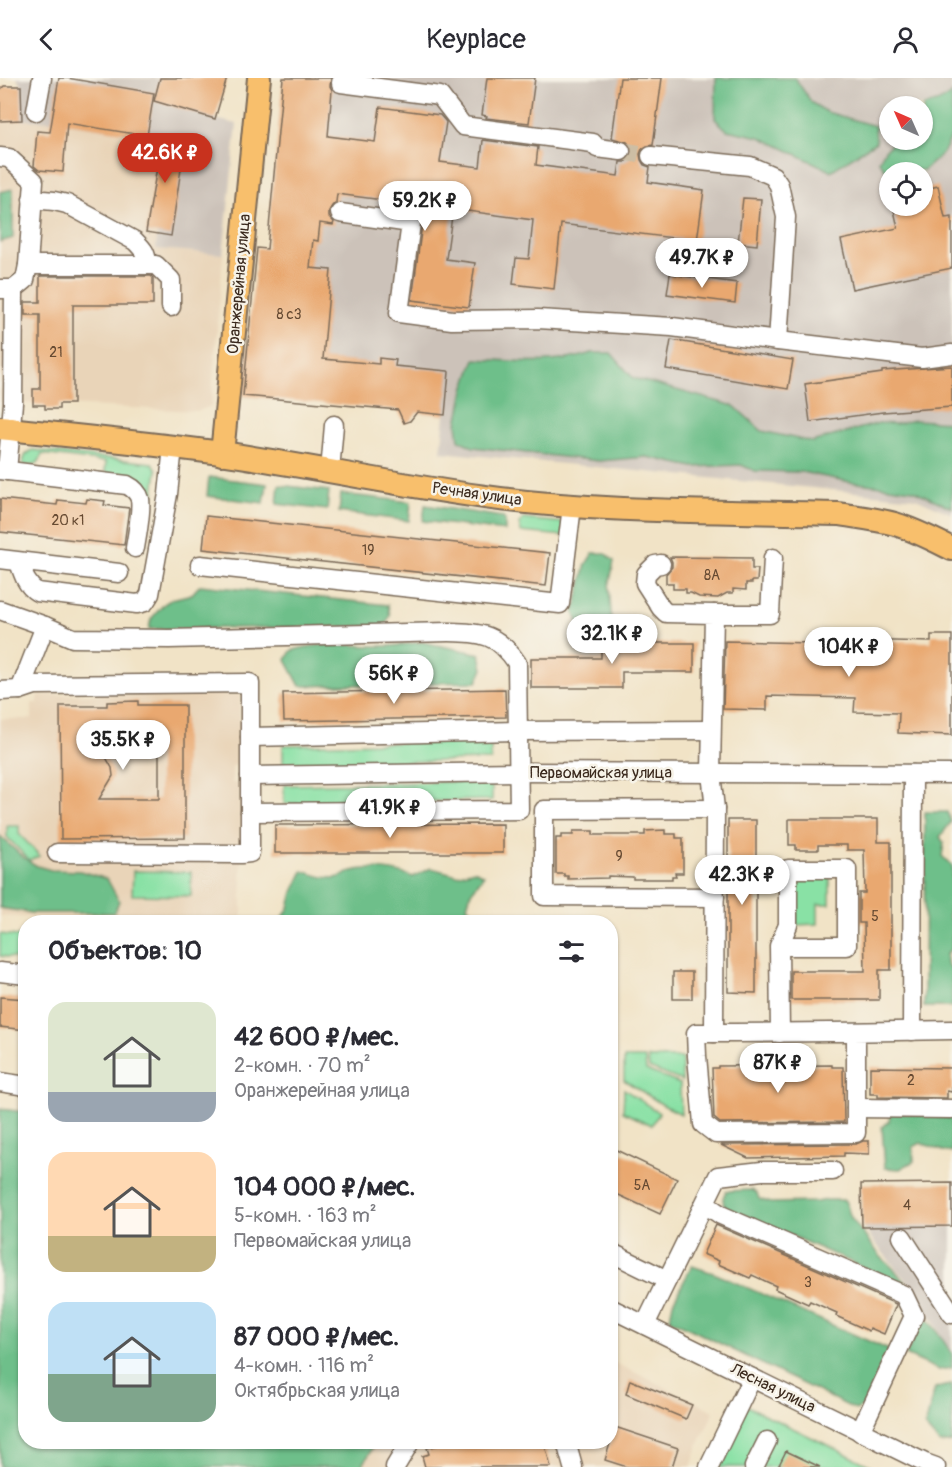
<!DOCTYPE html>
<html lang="ru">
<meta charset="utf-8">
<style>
body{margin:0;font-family:Pangolin,sans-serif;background:#f2f2f3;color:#2b2b33;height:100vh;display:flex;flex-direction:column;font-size:22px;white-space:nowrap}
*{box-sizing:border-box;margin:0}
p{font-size:20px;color:#7c7c81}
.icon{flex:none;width:33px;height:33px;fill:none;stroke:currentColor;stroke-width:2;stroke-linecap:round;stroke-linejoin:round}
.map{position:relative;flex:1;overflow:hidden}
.panel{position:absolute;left:18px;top:837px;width:600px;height:534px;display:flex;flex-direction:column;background:#fff;border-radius:24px;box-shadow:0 2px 4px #0004}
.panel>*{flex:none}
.needle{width:39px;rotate:315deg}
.buttons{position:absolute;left:879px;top:18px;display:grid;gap:12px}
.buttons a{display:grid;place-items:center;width:54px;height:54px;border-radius:50%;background:#fff;box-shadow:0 2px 4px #0004;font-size:30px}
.price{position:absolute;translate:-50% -51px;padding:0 14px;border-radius:21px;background:#fff;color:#222;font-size:20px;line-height:39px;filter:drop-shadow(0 2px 3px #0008)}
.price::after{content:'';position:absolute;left:50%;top:36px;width:18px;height:14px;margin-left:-9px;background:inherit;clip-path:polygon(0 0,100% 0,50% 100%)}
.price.selected{background:#c8321e;color:#fff}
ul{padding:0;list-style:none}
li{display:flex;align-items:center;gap:18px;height:150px;padding:0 30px}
li span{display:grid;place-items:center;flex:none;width:168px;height:120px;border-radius:18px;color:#555}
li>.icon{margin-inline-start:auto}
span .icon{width:72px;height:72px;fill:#fffc;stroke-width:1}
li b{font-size:26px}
h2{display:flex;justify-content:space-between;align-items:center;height:72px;padding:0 30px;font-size:26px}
header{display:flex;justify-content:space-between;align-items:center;height:78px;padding:0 30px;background:#fff;font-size:27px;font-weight:600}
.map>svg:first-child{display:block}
.built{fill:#e9d4b8}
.industrial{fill:#ccc2b9;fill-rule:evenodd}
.green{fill:#89e1a5;stroke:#628662;stroke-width:1.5}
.forest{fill:#6ebf8a;stroke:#547454;stroke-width:1.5}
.building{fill:#e9a86f;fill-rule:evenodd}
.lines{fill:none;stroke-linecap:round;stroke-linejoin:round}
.minor-tunnel{stroke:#cdbea4;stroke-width:18;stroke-dasharray:18 9;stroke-linecap:butt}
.minor-casing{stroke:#7b6b59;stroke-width:21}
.major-casing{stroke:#7b6b59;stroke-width:26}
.minor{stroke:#fff;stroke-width:18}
.major{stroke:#f8bf6c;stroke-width:22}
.labels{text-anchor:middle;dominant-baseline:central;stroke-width:5;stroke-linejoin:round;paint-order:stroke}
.number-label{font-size:14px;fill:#664a32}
.street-label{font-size:16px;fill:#3b2a1e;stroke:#f7f3e8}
</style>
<header><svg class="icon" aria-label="back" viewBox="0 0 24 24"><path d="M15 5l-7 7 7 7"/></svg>Keyplace<svg class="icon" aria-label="person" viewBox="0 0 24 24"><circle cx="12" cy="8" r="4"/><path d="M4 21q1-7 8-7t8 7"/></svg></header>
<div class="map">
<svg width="952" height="1389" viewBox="0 0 952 1389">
<rect width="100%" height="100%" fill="#f7f3e8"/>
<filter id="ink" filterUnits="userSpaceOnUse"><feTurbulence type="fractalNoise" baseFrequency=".0167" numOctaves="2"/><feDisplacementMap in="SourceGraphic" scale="12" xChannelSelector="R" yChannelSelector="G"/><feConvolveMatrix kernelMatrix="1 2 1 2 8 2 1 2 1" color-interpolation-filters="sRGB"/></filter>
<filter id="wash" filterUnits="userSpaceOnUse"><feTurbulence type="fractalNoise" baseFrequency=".008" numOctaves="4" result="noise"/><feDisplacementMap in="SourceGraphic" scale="24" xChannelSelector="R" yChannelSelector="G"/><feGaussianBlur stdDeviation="1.35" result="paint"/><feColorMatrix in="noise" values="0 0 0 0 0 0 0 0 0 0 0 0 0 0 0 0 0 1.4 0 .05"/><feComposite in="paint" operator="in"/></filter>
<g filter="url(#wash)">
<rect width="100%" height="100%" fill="#f1e3c6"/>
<g class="built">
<path d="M22,42L52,43L153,59L157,89L146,154L158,156L156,171L223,176L211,328L198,333L0,324V43Z"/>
<path d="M240,614V687L232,688V705H241L242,844H127L0,838V641H32V625H38V617Z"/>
<path d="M611,1283L714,1333L699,1366L691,1389H362L375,1366L382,1364H610Z"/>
</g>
<g class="industrial">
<path d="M17,0H227L215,41L237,46L223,176L156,171L157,156L146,154L157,89L149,87L153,59L52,43L22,42L21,8Z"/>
<path d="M283,0H952V436L916,420L441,374L445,337L414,334L412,342L406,344L401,340V332L243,318L257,170H267ZM890,28H922V62H890ZM890,94H922V128H890Z"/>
<path d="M952,1105V1278L921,1221L862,1149L861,1106Z"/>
</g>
<g class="green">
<path d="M33,372L152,385L157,392L153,421L145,420L108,396L105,393L106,384L42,376C39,388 34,387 23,387C24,378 25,376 33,372Z"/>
<path d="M523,441L565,445L564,458L521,454L519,446Z"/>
<path d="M491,663V682L283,686V667Z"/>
<path d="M492,703V722L284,726V707Z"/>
<path d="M7,748H19V756L40,778L29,782L7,759Z"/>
<path d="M133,793L191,794V818L132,817Z"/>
<path d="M796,800H830V826H818V846L796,847Z"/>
<path d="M0,856L25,859V881L0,878Z"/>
<path d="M624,980H645L646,992L680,1006L681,1036L663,1027L624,1002Z"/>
<path d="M648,980H682V1003L649,990Z"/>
<path d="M624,1011L659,1035L652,1047L623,1034Z"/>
<path d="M747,1328L873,1389H718Z"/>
</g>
<g class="forest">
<path d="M716,0H795L812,25L827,34L875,48L876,64L831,93L760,59L727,52L715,41Z"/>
<path d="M952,15V58L943,75L924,92L886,93L879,83L885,72L896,62H922L923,29C936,22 940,27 952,15Z"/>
<path d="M13,111V160L0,164V114Z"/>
<path d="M592,275H611L633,300L734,328L762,353L812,364L879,345L896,346L914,342L952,344V430L913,412L850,404L802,394L755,393L741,387L693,389L647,379L599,383L473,369L459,362L457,346L464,312L475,281C515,283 554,288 592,275Z"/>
<path d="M209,399L267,406L264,425L207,418Z"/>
<path d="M279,407L329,413L327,432L277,426Z"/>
<path d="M341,416L411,424L409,443L339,434Z"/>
<path d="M425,427L502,439L505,442V453L423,443Z"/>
<path d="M593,475H605L614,483L609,509L612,548L604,557L590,554L579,547L574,535L586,486Z"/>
<path d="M200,507L388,527L390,538L385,548L149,551L151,541L164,526L172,521L192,516Z"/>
<path d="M422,564L480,576L483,591L477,604L300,608L286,582L291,573C322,562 357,569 389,568C400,568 411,565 422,564Z"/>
<path d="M925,734H947L951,744L940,759L944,765L942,778L952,788V820L948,839L952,843V870L946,876L948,889L952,890V929H924Z"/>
<path d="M0,758L24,780L37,788L51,792L80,793L107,801L119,823L114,835H32L0,830Z"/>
<path d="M431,790L457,797L474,792L484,797L471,814L467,828L482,844H280L289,830L293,814L303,793C313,796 324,801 335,800C342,799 346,796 353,793C366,788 400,793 413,799Z"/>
<path d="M0,1031L25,1034L26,1364H382L375,1366L362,1389H0Z"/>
<path d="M891,1034L952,1040V1074H946L921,1065L913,1069L914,1083L900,1091L885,1090L882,1049L889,1043Z"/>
<path d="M752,1112L757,1115L759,1121L771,1125L816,1124L826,1122H845L851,1140L881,1179L895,1192L908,1209L726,1129C721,1123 723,1119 726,1113Z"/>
<path d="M692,1188L716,1196L889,1272L870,1324L856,1332L670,1241L673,1224Z"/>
<path d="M923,1238C936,1247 942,1263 952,1275V1290L939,1292L906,1277Z"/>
<path d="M952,1307V1364L940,1366L925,1349L935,1310Z"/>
</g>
<g id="blocks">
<g class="building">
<path d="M59,0H67L154,15L147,58L67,45L63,94L39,92L34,88L37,53L50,54Z"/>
<path d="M160,0H227L215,41L154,23Z"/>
<path d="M283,0H331L330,8L332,12L328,58L375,64L380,29L440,37L446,44L440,84L480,89L483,62L538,69L536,87L618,98L620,84H625L630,80L632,74L631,68L627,64L612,60L620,0H662L653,67L647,68L642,71L640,76L641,82L644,87L650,89L648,104L704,112L697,163L561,146L554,211L513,206L516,180L529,181L533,142L453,131L446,181L475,185L469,229L412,222L422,146L420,138L421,127L337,116L336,124L332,128L329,133V139L334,144L333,147L320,145L318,163L313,162L310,190L331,192L323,281L379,286V280L396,282L395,288L448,293L449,294L445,337L417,334L410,343L404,345L398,332L243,318L257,170L267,171Z"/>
<path d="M487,0H535L529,45L486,40L487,38L482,37Z"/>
<path d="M4,8H21L22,42L0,43V12Z"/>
<path d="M153,59L185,64L171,158L146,154L157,89L149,87Z"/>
<path d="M938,108L945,140L952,139V190L852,211L841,162L898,150L893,128H922V112Z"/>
<path d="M743,120L761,121L757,167L738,165Z"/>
<path d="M670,196L737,205L735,225L667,216Z"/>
<path d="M40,198H151L153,200V227H73V326H59V331H45V327H33V311H40V237H25V224H40Z"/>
<path d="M671,262L793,282L788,311L666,291Z"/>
<path d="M952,288V329L883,334L810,344L805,306L882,295V293Z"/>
<path d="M0,421L57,427L58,422L86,425L87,421L105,423L104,427L129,430L124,467L0,454Z"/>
<path d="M206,438L550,475L546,508L203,471Z"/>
<path d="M670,479L752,480V491H758L757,503H752V505H746V512L733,511V515H727L718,520L699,519L691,515H686V511H673V505H666V496L672,489V484Z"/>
<path d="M931,557H952V657L898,655L899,635L854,634L855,620L767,618V632L723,631L725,563L857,566V562L931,564Z"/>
<path d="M601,565H694V594H622V610H531V580H601Z"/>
<path d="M505,611L506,639L284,643L283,615Z"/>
<path d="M138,623V627H185V760L61,761L60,628H107V624ZM103,674H159V721H99L113,698L112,690Z"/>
<path d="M789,741H878V764H891V892H879V922H791V893H865L864,845H859V815H865L864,772H847V767H818V772H796V767H789Z"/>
<path d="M728,742H756V915L728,914Z"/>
<path d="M503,746V775H275V747Z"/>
<path d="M665,752V756H676V760H683V795H675L676,798H672V801H633V799L608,798V800L568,801V798H564V796H556V760H561V757H573V753H593V757H645V753Z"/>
<rect x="673" y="894" width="19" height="27"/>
<path d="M0,919L26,921V952L0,949Z"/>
<path d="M832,987V989H843L844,1044L720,1045L714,1040L712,990H718V988Z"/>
<path d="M870,989L952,990V1014L947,1013V1020L878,1019V1016H870Z"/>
<path d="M863,1063H869V1076L844,1075V1078L748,1080L721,1067L856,1066Z"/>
<path d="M610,1069L677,1101L660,1136L610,1113Z"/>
<path d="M952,1105V1148L862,1149L861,1106Z"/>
<path d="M716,1147L896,1226V1227L884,1256L870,1250L869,1253L836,1238L837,1235L810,1223L808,1226L775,1211L776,1208L752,1197L750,1200L718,1186L719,1183L703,1176Z"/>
<path d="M630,1302L692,1327L686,1341L626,1316Z"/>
<path d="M615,1349L678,1370L672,1389H627L605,1382Z"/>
<path d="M451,1364H544L551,1389H425L422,1378L429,1376L427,1370Z"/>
<path d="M786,1373L820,1389H778Z"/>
</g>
</g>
</g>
<g filter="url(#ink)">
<use href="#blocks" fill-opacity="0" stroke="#7b6b59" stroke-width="1.5"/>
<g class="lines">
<path class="minor-tunnel" d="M621,73L651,78"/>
<g class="minor-casing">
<g id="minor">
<path d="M342,0L341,5L440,18L463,48L593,65L597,70L621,73"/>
<path d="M36,33L42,0"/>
<path d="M651,78L750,88L773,98L779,107L786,139L778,263"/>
<path d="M0,79L9,80L34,103L28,187"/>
<path d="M32,121L54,123L67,126L135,163C143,171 147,175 147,187"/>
<path d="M340,135L411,145L399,235L452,242L538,241L672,249L778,263L922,280L952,276"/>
<path d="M0,211H14L13,325L7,393"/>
<path d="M14,211L25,202L28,187H156L171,202V229"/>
<path d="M0,392L127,407C133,410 138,414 140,421C142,431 137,458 135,470"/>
<path d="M330,393L334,347"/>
<path d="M0,481L119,495"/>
<path d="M19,484C23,496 26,507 37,514L137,526L145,524L150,516L168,416L173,369"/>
<path d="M661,486L655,487L646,496L645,505L661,530L666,535L714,536L711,695L715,731L714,955"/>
<path d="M200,487L560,526L572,428"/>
<path d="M0,532L45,548L73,560L169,561L448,554C482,555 497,555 517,585L519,732L250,734"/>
<path d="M714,536H770L773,480"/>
<path d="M20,612L45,548"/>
<path d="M0,613L20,612L35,607L250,605V775L241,776L57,775"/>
<path d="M250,659L518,653L711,652"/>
<path d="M250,698L519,694L952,696"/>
<path d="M715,731L544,732V818L715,819"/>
<path d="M779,868H847V791H788V847L779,868L780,955"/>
<path d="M0,894L26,897"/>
<path d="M912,953L913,696"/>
<path d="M856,954V1055L716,1056L703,1046L697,978L696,955C782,955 867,954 952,952"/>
<path d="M0,1004L26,1008"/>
<path d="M856,1030L952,1031"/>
<path d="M705,1126L721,1137L904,1217L914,1238L860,1354"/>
<path d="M902,1159L952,1236"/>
<path d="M610,1174L667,1202"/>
<path d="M610,1230L925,1385L936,1389"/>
<path d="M645,1247L718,1098L762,1093H833"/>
<path d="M566,1364L573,1389"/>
<path d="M395,1389L410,1364"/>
<path d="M709,1389L752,1300"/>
<path d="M754,1389L767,1363"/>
</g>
</g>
<g class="major-casing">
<g id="major">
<path d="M0,350C74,358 148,365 221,375C310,388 397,407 485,419C602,435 722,433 839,436C858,439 877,441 895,446C915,452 934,462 952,471"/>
<path d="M222,376L259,0"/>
</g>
</g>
<use href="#minor" class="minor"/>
<use href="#major" class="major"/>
</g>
</g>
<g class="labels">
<g class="number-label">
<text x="289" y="236">8 с3</text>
<text x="56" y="274">21</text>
<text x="68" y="442">20 к1</text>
<text x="368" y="472">19</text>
<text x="712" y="497">8А</text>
<text x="619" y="778">9</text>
<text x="875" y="838">5</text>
<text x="911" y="1002">2</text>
<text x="642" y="1107">5А</text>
<text x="907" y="1127">4</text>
<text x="808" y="1204">3</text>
</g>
<g class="street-label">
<text transform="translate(239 206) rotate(-85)">Оранжерейная улица</text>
<text transform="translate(477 416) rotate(8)">Речная улица</text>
<text x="601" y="695">Первомайская улица</text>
<text transform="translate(773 1310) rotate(26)">Лесная улица</text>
</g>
</g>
</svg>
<div class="buttons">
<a><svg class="needle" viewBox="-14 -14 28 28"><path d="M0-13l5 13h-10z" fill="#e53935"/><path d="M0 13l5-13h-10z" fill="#7c7c81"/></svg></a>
<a><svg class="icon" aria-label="locate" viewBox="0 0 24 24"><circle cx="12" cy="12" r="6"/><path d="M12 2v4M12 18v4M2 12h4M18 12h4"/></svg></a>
</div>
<b class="price selected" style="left:165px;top:106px">42.6K ₽</b>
<b class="price" style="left:425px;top:154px">59.2K ₽</b>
<b class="price" style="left:702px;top:211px">49.7K ₽</b>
<b class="price" style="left:612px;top:587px">32.1K ₽</b>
<b class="price" style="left:849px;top:600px">104K ₽</b>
<b class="price" style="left:394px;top:627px">56K ₽</b>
<b class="price" style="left:123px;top:693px">35.5K ₽</b>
<b class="price" style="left:390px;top:761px">41.9K ₽</b>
<b class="price" style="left:742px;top:828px">42.3K ₽</b>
<b class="price" style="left:778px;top:1016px">87K ₽</b>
<section class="panel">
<h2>Объектов: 10<svg class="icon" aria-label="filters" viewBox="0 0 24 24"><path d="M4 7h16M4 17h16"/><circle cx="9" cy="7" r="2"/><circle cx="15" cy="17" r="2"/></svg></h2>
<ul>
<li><span style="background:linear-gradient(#dfe7d0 75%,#9aa5b1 0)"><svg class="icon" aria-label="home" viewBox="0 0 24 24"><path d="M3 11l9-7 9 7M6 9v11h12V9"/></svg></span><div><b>42 600 ₽/мес.</b><p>2-комн. · 70 m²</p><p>Оранжерейная улица</p></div></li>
<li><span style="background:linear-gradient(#ffd9b3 70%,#c2b280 0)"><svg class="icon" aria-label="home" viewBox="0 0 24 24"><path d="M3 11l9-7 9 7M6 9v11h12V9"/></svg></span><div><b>104 000 ₽/мес.</b><p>5-комн. · 163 m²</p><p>Первомайская улица</p></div></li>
<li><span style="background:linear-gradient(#bfe0f5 60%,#7fa58c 0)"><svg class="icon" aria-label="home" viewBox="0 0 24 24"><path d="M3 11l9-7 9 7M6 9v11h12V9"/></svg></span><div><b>87 000 ₽/мес.</b><p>4-комн. · 116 m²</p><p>Октябрьская улица</p></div></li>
</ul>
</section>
</div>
